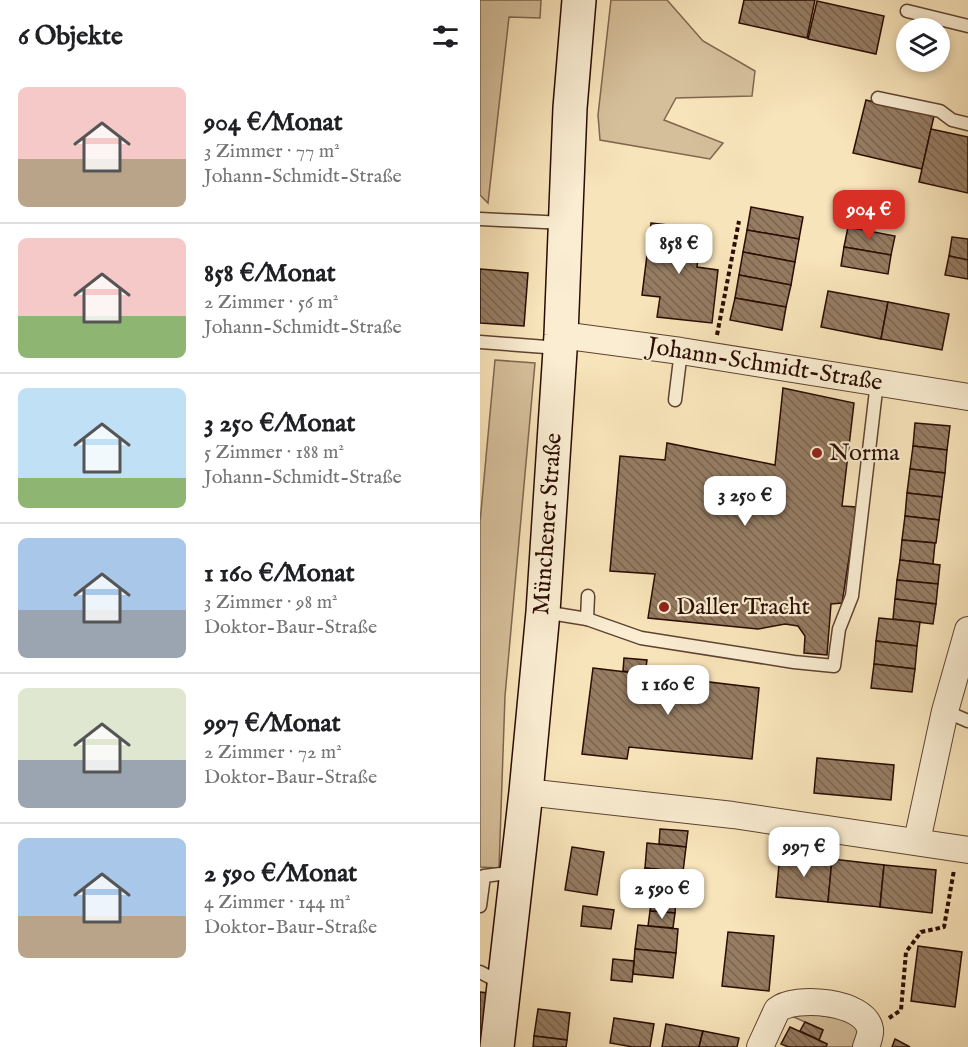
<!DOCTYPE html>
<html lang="de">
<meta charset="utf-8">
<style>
body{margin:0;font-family:"IM FELL English",serif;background:#f6f6f6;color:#202124;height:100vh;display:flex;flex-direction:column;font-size:22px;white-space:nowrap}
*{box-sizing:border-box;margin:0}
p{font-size:20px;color:#757577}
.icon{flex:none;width:33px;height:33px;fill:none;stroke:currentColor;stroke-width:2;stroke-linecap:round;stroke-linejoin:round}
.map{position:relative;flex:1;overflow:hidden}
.details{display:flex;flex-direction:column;background:#fff;width:480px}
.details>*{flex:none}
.controls{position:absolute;left:416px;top:18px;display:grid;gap:12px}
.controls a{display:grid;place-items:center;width:54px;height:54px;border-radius:50%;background:#fff;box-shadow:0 3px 9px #0003;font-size:30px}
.price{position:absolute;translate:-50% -51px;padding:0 14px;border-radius:12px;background:#fff;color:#222;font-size:20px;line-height:39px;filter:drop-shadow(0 2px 3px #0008)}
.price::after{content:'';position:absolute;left:50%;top:36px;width:18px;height:14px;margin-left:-9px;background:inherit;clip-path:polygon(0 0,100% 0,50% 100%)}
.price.on{background:#d93025;color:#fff}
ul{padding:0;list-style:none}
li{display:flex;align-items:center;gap:18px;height:150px;padding:0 18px}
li+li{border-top:2px solid #e0e0e0}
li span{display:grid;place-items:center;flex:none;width:168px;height:120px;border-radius:9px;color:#555}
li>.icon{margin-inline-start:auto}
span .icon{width:72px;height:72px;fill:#fffc;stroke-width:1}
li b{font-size:26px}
h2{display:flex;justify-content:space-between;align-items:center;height:72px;padding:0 18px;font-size:26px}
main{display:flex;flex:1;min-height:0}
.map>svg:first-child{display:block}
.green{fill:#d5bf9b;stroke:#80664e;stroke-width:1.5}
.building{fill:url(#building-back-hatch);stroke:#2a0c02;stroke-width:1.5}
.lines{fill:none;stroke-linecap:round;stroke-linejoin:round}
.service-casing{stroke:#5e4230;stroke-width:15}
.minor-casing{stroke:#5e4230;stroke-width:28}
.secondary-casing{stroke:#2a0c02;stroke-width:36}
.path{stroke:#2a0c02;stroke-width:4;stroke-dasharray:4.5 3;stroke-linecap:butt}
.service{stroke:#faedd2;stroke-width:12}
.minor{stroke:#faedd2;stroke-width:26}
.secondary{stroke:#faedd2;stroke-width:33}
.poi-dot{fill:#8f2418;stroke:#faedd2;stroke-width:2}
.labels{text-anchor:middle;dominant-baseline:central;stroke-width:4.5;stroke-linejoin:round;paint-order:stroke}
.street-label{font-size:24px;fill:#2a0c02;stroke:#faedd2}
.poi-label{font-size:24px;fill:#2a0c02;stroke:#faedd2;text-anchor:start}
</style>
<main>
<section class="details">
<h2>6 Objekte<svg class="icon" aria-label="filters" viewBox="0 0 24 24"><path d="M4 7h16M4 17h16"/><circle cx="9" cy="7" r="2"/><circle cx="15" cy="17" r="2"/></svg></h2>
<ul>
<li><span style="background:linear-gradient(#f6c9c9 60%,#b9a48a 0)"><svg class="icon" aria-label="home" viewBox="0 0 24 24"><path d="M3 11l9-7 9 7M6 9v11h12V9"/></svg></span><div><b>904 €/Monat</b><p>3 Zimmer · 77 m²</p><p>Johann-Schmidt-Straße</p></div></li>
<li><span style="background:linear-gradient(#f6c9c9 65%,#8fb573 0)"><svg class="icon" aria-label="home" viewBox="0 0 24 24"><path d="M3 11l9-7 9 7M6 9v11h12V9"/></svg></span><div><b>858 €/Monat</b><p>2 Zimmer · 56 m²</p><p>Johann-Schmidt-Straße</p></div></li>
<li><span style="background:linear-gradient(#bfe0f5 75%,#8fb573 0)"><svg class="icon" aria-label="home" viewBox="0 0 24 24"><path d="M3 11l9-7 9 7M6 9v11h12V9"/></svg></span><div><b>3 250 €/Monat</b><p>5 Zimmer · 188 m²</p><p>Johann-Schmidt-Straße</p></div></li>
<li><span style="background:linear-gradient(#a9c7e8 60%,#9aa5b1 0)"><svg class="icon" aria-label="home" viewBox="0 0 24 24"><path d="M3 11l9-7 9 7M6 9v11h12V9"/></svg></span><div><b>1 160 €/Monat</b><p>3 Zimmer · 98 m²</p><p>Doktor-Baur-Straße</p></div></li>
<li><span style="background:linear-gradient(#dfe7d0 60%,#9aa5b1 0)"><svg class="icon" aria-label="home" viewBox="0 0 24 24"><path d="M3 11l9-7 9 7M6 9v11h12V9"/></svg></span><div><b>997 €/Monat</b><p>2 Zimmer · 72 m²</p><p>Doktor-Baur-Straße</p></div></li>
<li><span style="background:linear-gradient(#a9c7e8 65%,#b9a48a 0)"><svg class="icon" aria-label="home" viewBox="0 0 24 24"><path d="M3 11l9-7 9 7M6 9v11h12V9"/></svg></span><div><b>2 590 €/Monat</b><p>4 Zimmer · 144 m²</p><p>Doktor-Baur-Straße</p></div></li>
</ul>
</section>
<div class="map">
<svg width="488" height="1047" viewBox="0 0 488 1047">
<defs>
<pattern id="building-back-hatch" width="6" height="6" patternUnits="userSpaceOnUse" patternTransform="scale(1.5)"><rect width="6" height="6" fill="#957c62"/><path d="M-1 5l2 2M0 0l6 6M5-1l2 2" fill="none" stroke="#7a644f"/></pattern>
</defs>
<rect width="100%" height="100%" fill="#f8e4ba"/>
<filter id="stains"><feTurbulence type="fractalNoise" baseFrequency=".00333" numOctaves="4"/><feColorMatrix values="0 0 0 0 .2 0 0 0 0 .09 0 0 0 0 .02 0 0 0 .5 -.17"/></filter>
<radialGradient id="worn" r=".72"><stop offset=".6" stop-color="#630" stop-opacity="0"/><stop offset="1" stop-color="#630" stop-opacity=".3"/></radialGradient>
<g class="green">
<path d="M0,0H61L60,18L29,17L8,203L0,195Z"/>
<path d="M131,0H187L223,41L275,71L272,96L196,98L184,120L243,143L230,159L120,140L118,115Z"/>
<path d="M15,360L55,363L25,696L19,868L0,867V522Z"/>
<path d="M315,1011L363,1019L378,1029L377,1047H346L347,1044L339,1040L343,1030L307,1014Z"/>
</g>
<g class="building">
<path d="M264,0H335L327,38L259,23Z"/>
<path d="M337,1L404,16L396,54L328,39Z"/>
<path d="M386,100L454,116L442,169L373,153Z"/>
<path d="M451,129L488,137V193L439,182Z"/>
<path d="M271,207L323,217L319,239L267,230Z"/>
<path d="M171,223L221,229L217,267L238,270L232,323L177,317L180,297L162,295Z"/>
<path d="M368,227L415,236L411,255L364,247Z"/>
<path d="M267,230L319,239L315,262L263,252Z"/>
<path d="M472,237L488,239V260L469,256Z"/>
<path d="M364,247L411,255L408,274L361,266Z"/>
<path d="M263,252L315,262L311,285L259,275Z"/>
<path d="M469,256L488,260V279L465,275Z"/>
<path d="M0,269L48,273L44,326L0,323Z"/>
<path d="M259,275L311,285L306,307L255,298Z"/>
<path d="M348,291L408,302L401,339L341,327Z"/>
<path d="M255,298L306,307L302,330L250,320Z"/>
<path d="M408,302L469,314L462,350L401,339Z"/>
<path d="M303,388L374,403L362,506L377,507L362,603L351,604L347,655L324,653L325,636L318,626L305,624L278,629L168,618L175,574L130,571L140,456L185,460L187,443L295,465Z"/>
<path d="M435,423L470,426L467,450L433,446Z"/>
<path d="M433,446L467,450L465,473L430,469Z"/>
<path d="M430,469L465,473L462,497L427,493Z"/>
<path d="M427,493L462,497L459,520L425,516Z"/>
<path d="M425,516L459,520L456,543L422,540Z"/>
<path d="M422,540L455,543L453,564L420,560Z"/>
<path d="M420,560L460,565L458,584L417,580Z"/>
<path d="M417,580L458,584L456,604L415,599Z"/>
<path d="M415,599L456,604L453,624L413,619Z"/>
<path d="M399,618L440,622L437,646L396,641Z"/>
<path d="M396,641L437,646L435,669L394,664Z"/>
<path d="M144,658L167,660L165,674L143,671Z"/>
<path d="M394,664L435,669L432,692L391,688Z"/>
<path d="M113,668L279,688L272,759L149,747L147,759L102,754Z"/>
<path d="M337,758L414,765L411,800L334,793Z"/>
<path d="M180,829L208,831L206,847L179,844Z"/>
<path d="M167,843L206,847L203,872L165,868Z"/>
<path d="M92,847L124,852L117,895L85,890Z"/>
<path d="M300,854L352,859L348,902L296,897Z"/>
<path d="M352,859L404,865L400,907L348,902Z"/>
<path d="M404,865L456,870L452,913L400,907Z"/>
<path d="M165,868L203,872L201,899L162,895Z"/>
<path d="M172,896L196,898L195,913L170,911Z"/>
<path d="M103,906L134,910L131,929L101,926Z"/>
<path d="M170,911L195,913L193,928L168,926Z"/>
<path d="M158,925L198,929L196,953L155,949Z"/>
<path d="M248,932L294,936L289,991L242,986Z"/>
<path d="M438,946L482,952L475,1007L431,1001Z"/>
<path d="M155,949L196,953L193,978L153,974Z"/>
<path d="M133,959L154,961L152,982L131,980Z"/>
<path d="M0,992L8,993L0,1047Z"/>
<path d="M58,1009L90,1013L87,1040L54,1036Z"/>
<path d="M134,1018L174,1024L170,1047H153L130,1043Z"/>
<path d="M325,1022L343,1030L339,1040L320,1031Z"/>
<path d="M186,1024L223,1031L219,1047H182Z"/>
<path d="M310,1027L347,1044L346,1047H308L301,1044Z"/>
<path d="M223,1031L259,1038L257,1047H219Z"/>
<path d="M54,1036L87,1040L86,1047H53Z"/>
<path d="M415,1039L430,1047H412Z"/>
</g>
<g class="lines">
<g class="service-casing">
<g id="service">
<path d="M427,11L488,26"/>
<path d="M398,98L460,111L472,120L488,124"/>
<path d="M0,219L85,223"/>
<path d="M0,342L79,348"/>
<path d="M195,400L201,351"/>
<path d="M64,612L107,619L108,596"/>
<path d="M107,619L161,638L314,662L354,666L359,629L372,596L397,382"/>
<path d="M465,711L488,721"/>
<path d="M0,906L4,876L36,872"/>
<path d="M0,972L23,984"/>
</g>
</g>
<g class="minor-casing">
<g id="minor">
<path d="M81,335L201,351L488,397"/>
<path d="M46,792L253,815L488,850"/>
<path d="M437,841L465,711L488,630"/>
<path d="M280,1047L297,1010C315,995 385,1001 390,1029C391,1035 388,1041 386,1047"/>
</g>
</g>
<g class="secondary-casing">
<path id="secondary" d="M17,1047L46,792L63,612L81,335L90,108L99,0"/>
</g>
<g class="path">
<path d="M237,335L259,221"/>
<path d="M409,1018L421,1010L426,952L441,932L464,927L474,870"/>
</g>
<use href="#service" class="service"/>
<use href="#minor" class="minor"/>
<use href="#secondary" class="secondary"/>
</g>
<g class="poi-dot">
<circle cx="337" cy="453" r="6"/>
<circle cx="184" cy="607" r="6"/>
</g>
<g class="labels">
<g class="street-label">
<text transform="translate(285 365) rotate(9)">Johann-Schmidt-Straße</text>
<text transform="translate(68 524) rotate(-86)">Münchener Straße</text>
</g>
<g class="poi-label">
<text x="349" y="453">Norma</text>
<text x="196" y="607">Daller Tracht</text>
</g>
</g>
<rect width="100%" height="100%" filter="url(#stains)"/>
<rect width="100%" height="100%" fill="url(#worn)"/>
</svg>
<div class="controls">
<a><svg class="icon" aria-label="layers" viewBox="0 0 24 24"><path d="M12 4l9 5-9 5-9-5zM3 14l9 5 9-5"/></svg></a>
</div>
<b class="price on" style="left:389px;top:241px">904 €</b>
<b class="price" style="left:199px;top:275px">858 €</b>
<b class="price" style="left:265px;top:527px">3 250 €</b>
<b class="price" style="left:188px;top:716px">1 160 €</b>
<b class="price" style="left:324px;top:878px">997 €</b>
<b class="price" style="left:182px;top:920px">2 590 €</b>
</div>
</main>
